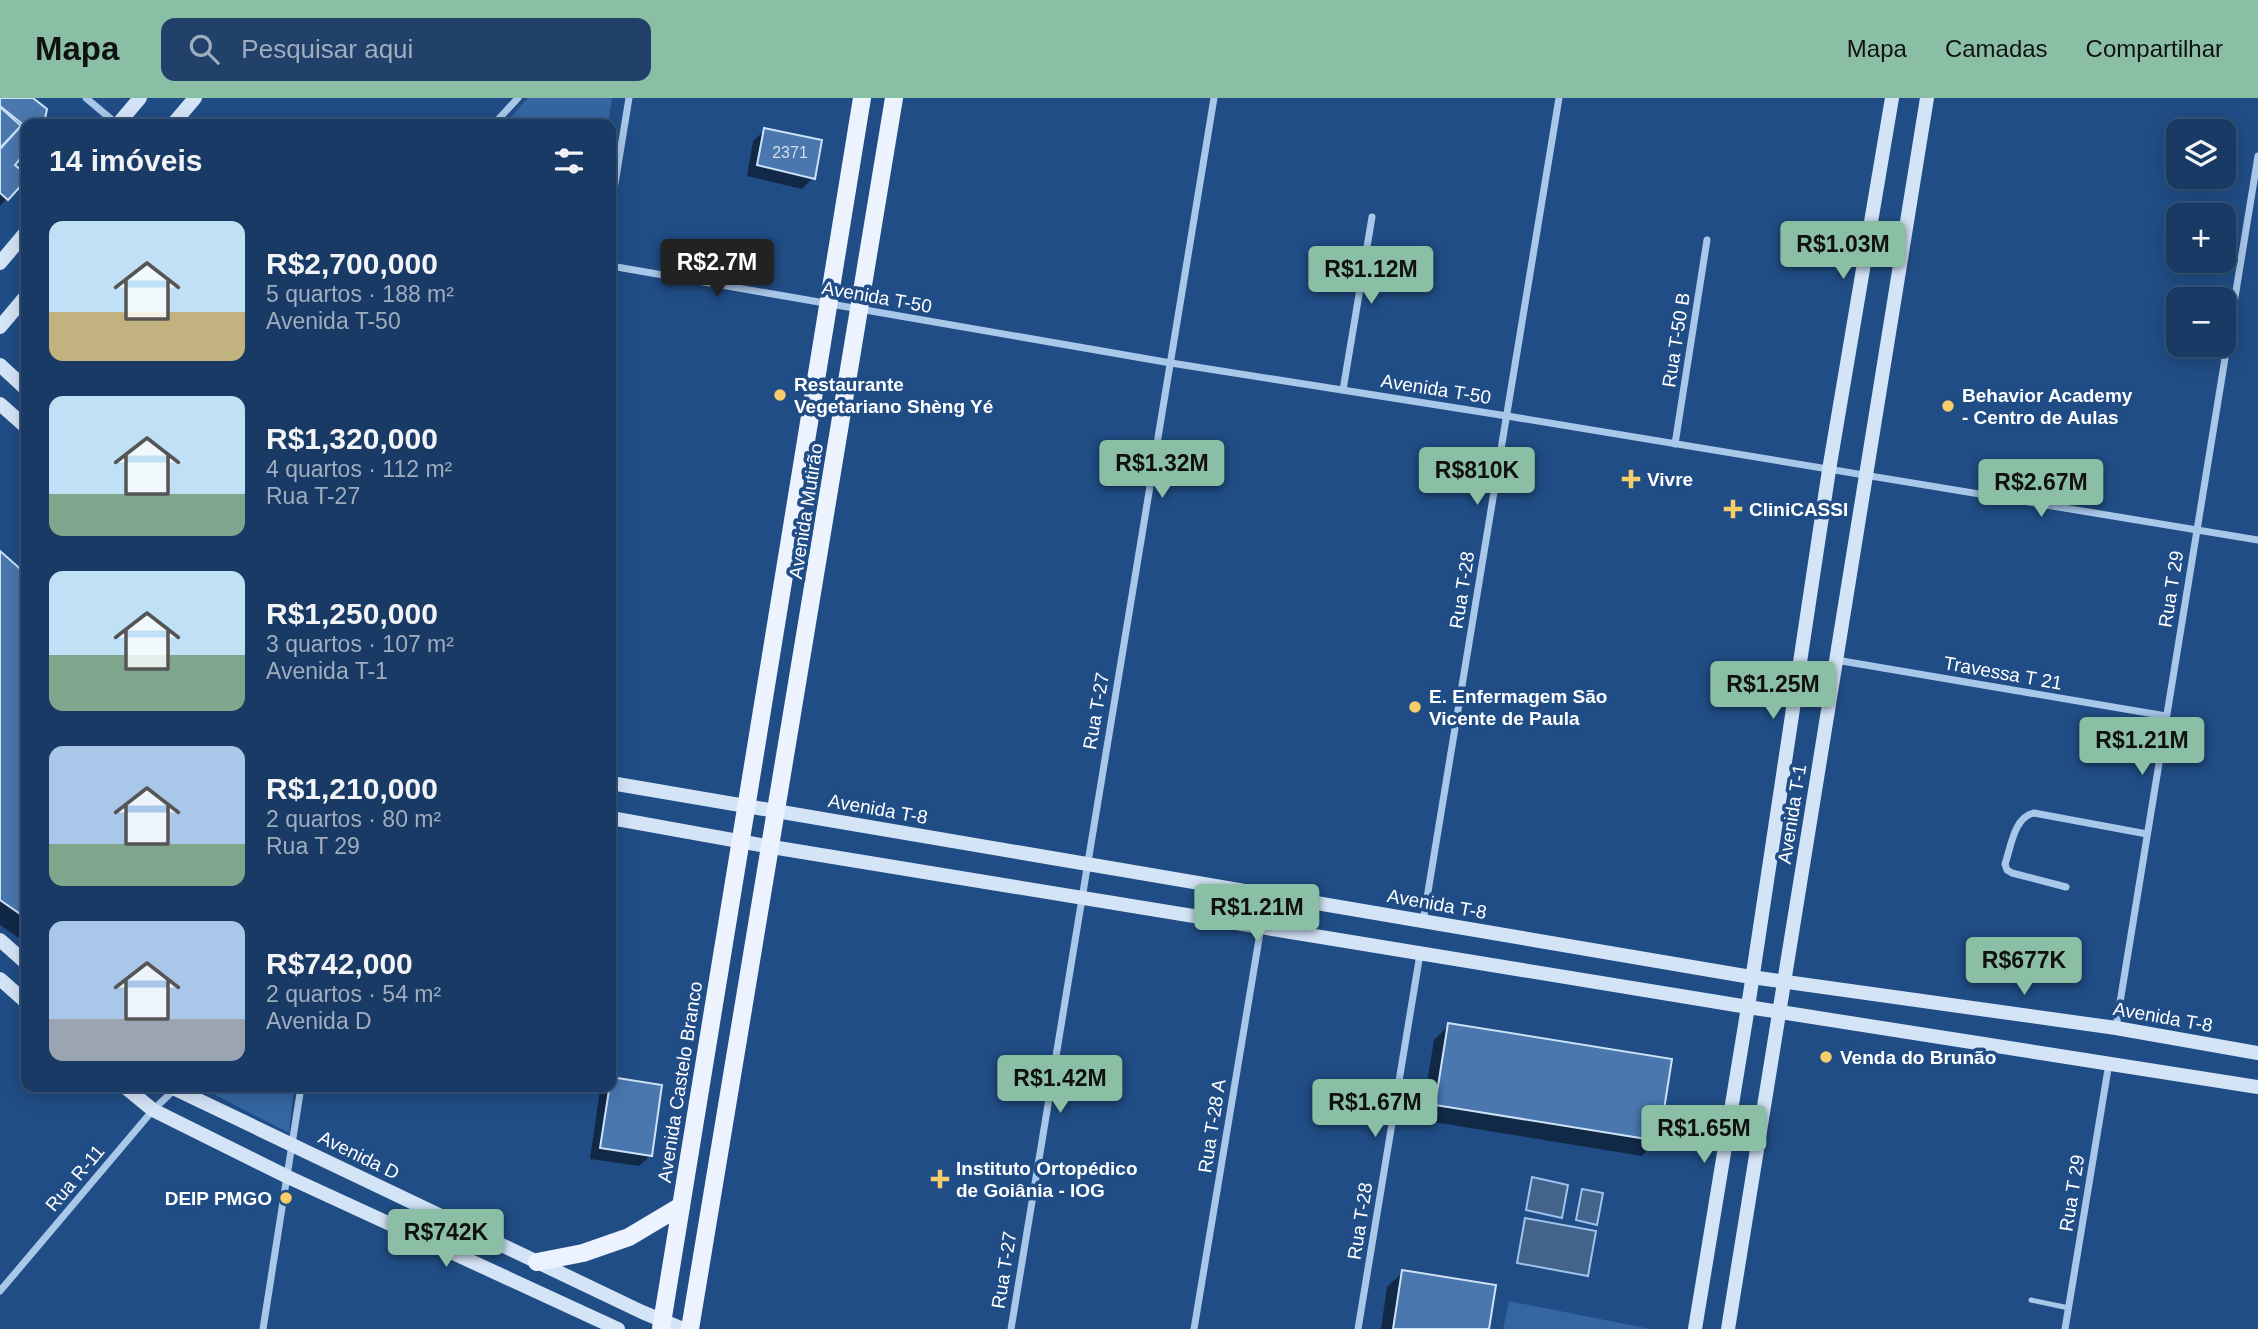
<!DOCTYPE html>
<html lang="pt">
<meta charset="utf-8">
<style>
body{margin:0;font-family:Helvetica,sans-serif;background:#21416a;color:#f1f3f6;height:100vh;display:flex;flex-direction:column;font-size:26px;white-space:nowrap}
*{box-sizing:border-box;margin:0}
p{font-size:23px;color:#9fadbf}
.icon{flex:none;width:38px;height:38px;fill:none;stroke:currentColor;stroke-width:2;stroke-linecap:round;stroke-linejoin:round}
.map{position:relative;flex:1;overflow:hidden}
.side{position:absolute;left:21px;top:21px;width:595px;height:973px;display:flex;flex-direction:column;background:#183a64;border-radius:14px;box-shadow:0 4px 18px #0003,0 0 0 2px #365478}
.side>*{flex:none}
.fabs{position:absolute;left:2166px;top:21px;display:grid;gap:14px}
.fabs a{display:grid;place-items:center;width:70px;height:70px;border-radius:14px;background:#183a64;box-shadow:0 4px 18px #0003,0 0 0 2px #365478;font-size:35px}
.price{position:absolute;translate:-50% -60px;padding:0 16px;border-radius:7px;background:#8abfa5;color:#111;font-size:23px;line-height:46px;filter:drop-shadow(0 2px 4px #0008)}
.price::after{content:'';position:absolute;left:50%;top:42px;width:21px;height:16px;margin-left:-10px;background:inherit;clip-path:polygon(0 0,100% 0,50% 100%)}
.price.selected{background:#222;color:#fff}
ul{padding:0;list-style:none}
li{display:flex;align-items:center;gap:21px;height:175px;padding:0 28px}
li span{display:grid;place-items:center;flex:none;width:196px;height:140px;border-radius:14px;color:#555}
li>.icon{margin-inline-start:auto}
span .icon{width:84px;height:84px;fill:#fffc;stroke-width:1}
li b{font-size:30px}
h2{display:flex;justify-content:space-between;align-items:center;height:84px;padding:0 28px;font-size:30px}
header{display:flex;align-items:center;gap:42px;box-sizing:border-box;height:98px;padding:0 35px;background:#8abfa5;color:#111}
header strong{font-size:33px}
nav{display:flex;gap:38px;margin-inline-start:auto;font-size:24px}
.search{width:490px;height:63px;background:#21416a;display:flex;align-items:center;gap:18px;box-sizing:border-box;padding:0 24px;border-radius:14px;color:#9fadbf;font-size:26px}
.map>svg:first-child{display:block}
.green{fill:#3467a2}
.water{fill:#43638b;stroke:#9dc2eb;stroke-width:2}
.shadow{fill:#0007}
.building{fill:#4977ae;stroke:#cde1f7;stroke-width:2}
.lines{fill:none;stroke-linecap:round;stroke-linejoin:round}
.lane{stroke:#a9c7e9;stroke-width:5}
.street{stroke:#a9c7e9;stroke-width:7}
.secondary{stroke:#d4e4f7;stroke-width:14}
.primary{stroke:#ecf3fe;stroke-width:18}
.poi-dot{fill:#f7cd6a;stroke:#204d85;stroke-width:2.5}
.labels{text-anchor:middle;dominant-baseline:central;stroke-width:7;stroke-linejoin:round;paint-order:stroke}
.number-label{font-size:16px;fill:#d2ddeb}
.street-label{font-size:19px;fill:#fff;stroke:#204d85}
.poi-label{font-size:19px;font-weight:bold;fill:#fff;stroke:#204d85;text-anchor:start}
</style>
<header>
<strong>Mapa</strong>
<div class="search"><svg class="icon" aria-label="search" viewBox="0 0 24 24"><circle cx="10" cy="10" r="6"/><path d="M15 15l6 6"/></svg>Pesquisar aqui</div>
<nav><a>Mapa</a><a>Camadas</a><a>Compartilhar</a></nav>
</header>
<div class="map">
<svg width="2258" height="1231" viewBox="0 0 2258 1231">
<rect width="100%" height="100%" fill="#204d85"/>
<g class="green">
<path d="M528,0H612L608,26H505Z"/>
<path d="M200,989H294L289,1035Z"/>
<path d="M1509,1203L1650,1231H1503Z"/>
</g>
<g class="water">
<path d="M1532,1079L1568,1087L1562,1120L1526,1112Z"/>
<path d="M1582,1091L1603,1095L1597,1127L1576,1122Z"/>
<path d="M1525,1120L1596,1133L1588,1178L1517,1165Z"/>
</g>
<g class="shadow">
<path d="M0,0H30L45,12L42,26H26V51L13,67L26,79L0,108Z"/>
<path d="M765,32L813,80L802,91L747,78L753,43Z"/>
<path d="M0,456L26,478V845L0,827Z"/>
<path d="M1449,927L1657,1042L1642,1058L1421,1022L1434,942Z"/>
<path d="M603,989H611L651,1057L639,1068L590,1061L600,992Z"/>
<path d="M1403,1174L1488,1231H1381L1387,1189Z"/>
</g>
<g class="building">
<path d="M0,0H33L47,11L44,26H26V29L0,8Z"/>
<path d="M0,9L21,28L0,50Z"/>
<path d="M21,28L26,32V54L15,67L26,76V82L8,102L0,95V51Z"/>
<path d="M764,30L822,42L815,81L757,67Z"/>
<path d="M0,453L26,476V820L0,802Z"/>
<path d="M1448,925L1672,961L1659,1043L1435,1007Z"/>
<path d="M611,979L662,987L652,1058L600,1050Z"/>
<path d="M1402,1172L1496,1187L1489,1231H1393Z"/>
</g>
<g class="lines">
<path class="lane" d="M2031,1202L2069,1210"/>
<g class="street">
<path d="M86,0L117,26"/>
<path d="M494,26L518,0"/>
<path d="M611,110L629,0"/>
<path d="M611,168L1171,265L1507,318L2258,442"/>
<path d="M1343,292L1372,119"/>
<path d="M1675,346L1707,142"/>
<path d="M1836,562L2166,618"/>
<path d="M2066,789L2012,775L2007,772L2005,766C2011,749 2014,719 2034,715L2147,736"/>
<path d="M1423,824L1559,0"/>
<path d="M2116,929L2258,58"/>
<path d="M0,1193L153,1012L176,990"/>
<path d="M263,1231L301,989"/>
<path d="M1011,1231L1214,0"/>
<path d="M1194,1231L1261,829"/>
<path d="M1358,1231L1420,856"/>
<path d="M2065,1231L2109,965"/>
</g>
<g class="secondary">
<path d="M118,26L140,0"/>
<path d="M173,26L195,0"/>
<path d="M0,165L26,134"/>
<path d="M0,229L26,198"/>
<path d="M0,267L26,291"/>
<path d="M0,306L26,329"/>
<path d="M611,685L1751,879L2116,930L2258,955"/>
<path d="M611,720L772,749L1748,909L2258,989"/>
<path d="M0,842L26,865"/>
<path d="M0,881L26,904"/>
<path d="M125,989L153,1012L288,1079L618,1231"/>
<path d="M171,989L642,1214L683,1231"/>
<path d="M1695,1231L1748,909L1829,372L1892,0"/>
<path d="M1728,1231C1797,821 1859,410 1927,0"/>
</g>
<g class="primary">
<path d="M537,1164L583,1155L629,1139L681,1108"/>
<path d="M661,1231L862,0"/>
<path d="M690,1231L894,0"/>
</g>
</g>
<g class="poi-dot">
<circle cx="780" cy="297" r="7"/>
<circle cx="1948" cy="308" r="7"/>
<path d="M1627.5 370.5h7v7h7v7h-7v7h-7v-7h-7v-7h7z"/>
<path d="M1729.5 400.5h7v7h7v7h-7v7h-7v-7h-7v-7h7z"/>
<circle cx="1415" cy="609" r="7"/>
<circle cx="1826" cy="959" r="7"/>
<path d="M936.5 1070.5h7v7h7v7h-7v7h-7v-7h-7v-7h7z"/>
<circle cx="286" cy="1100" r="7"/>
</g>
<g class="labels">
<g class="number-label">
<text x="790" y="54">2371</text>
</g>
<g class="street-label">
<text transform="translate(877 199) rotate(10)">Avenida T-50</text>
<text transform="translate(1676 242) rotate(-81)">Rua T-50 B</text>
<text transform="translate(1436 291) rotate(9)">Avenida T-50</text>
<text transform="translate(806 413) rotate(-81)">Avenida Mutirão</text>
<text transform="translate(2171 491) rotate(-81)">Rua T 29</text>
<text transform="translate(1462 492) rotate(-81)">Rua T-28</text>
<text transform="translate(2003 575) rotate(10)">Travessa T 21</text>
<text transform="translate(1096 613) rotate(-80)">Rua T-27</text>
<text transform="translate(878 711) rotate(10)">Avenida T-8</text>
<text transform="translate(1792 716) rotate(-81)">Avenida T-1</text>
<text transform="translate(1437 806) rotate(10)">Avenida T-8</text>
<text transform="translate(2163 919) rotate(10)">Avenida T-8</text>
<text transform="translate(680 984) rotate(-81)">Avenida Castelo Branco</text>
<text transform="translate(1212 1028) rotate(-81)">Rua T-28 A</text>
<text transform="translate(359 1057) rotate(26)">Avenida D</text>
<text transform="translate(75 1080) rotate(-50)">Rua R-11</text>
<text transform="translate(2072 1095) rotate(-81)">Rua T 29</text>
<text transform="translate(1360 1123) rotate(-81)">Rua T-28</text>
<text transform="translate(1004 1172) rotate(-81)">Rua T-27</text>
</g>
<g class="poi-label">
<text x="794" y="286">Restaurante<tspan x="794" dy="22">Vegetariano Shèng Yé</tspan></text>
<text x="1962" y="297">Behavior Academy<tspan x="1962" dy="22">- Centro de Aulas</tspan></text>
<text x="1647" y="381">Vivre</text>
<text x="1749" y="411">CliniCASSI</text>
<text x="1429" y="598">E. Enfermagem São<tspan x="1429" dy="22">Vicente de Paula</tspan></text>
<text x="1840" y="959">Venda do Brunão</text>
<text x="956" y="1070">Instituto Ortopédico<tspan x="956" dy="22">de Goiânia - IOG</tspan></text>
<text x="272" y="1100" text-anchor="end">DEIP PMGO</text>
</g>
</g>
</svg>
<div class="fabs">
<a><svg class="icon" aria-label="layers" viewBox="0 0 24 24"><path d="M12 4l9 5-9 5-9-5zM3 14l9 5 9-5"/></svg></a>
<a>+</a>
<a>−</a>
</div>
<b class="price" style="left:1843px;top:183px">R$1.03M</b>
<b class="price selected" style="left:717px;top:201px">R$2.7M</b>
<b class="price" style="left:1371px;top:208px">R$1.12M</b>
<b class="price" style="left:1162px;top:402px">R$1.32M</b>
<b class="price" style="left:1477px;top:409px">R$810K</b>
<b class="price" style="left:2041px;top:421px">R$2.67M</b>
<b class="price" style="left:1773px;top:623px">R$1.25M</b>
<b class="price" style="left:2142px;top:679px">R$1.21M</b>
<b class="price" style="left:1257px;top:846px">R$1.21M</b>
<b class="price" style="left:2024px;top:899px">R$677K</b>
<b class="price" style="left:1060px;top:1017px">R$1.42M</b>
<b class="price" style="left:1375px;top:1041px">R$1.67M</b>
<b class="price" style="left:1704px;top:1067px">R$1.65M</b>
<b class="price" style="left:446px;top:1171px">R$742K</b>
<section class="side">
<h2>14 imóveis<svg class="icon" aria-label="filters" viewBox="0 0 24 24"><path d="M4 7h16M4 17h16"/><circle cx="9" cy="7" r="2"/><circle cx="15" cy="17" r="2"/></svg></h2>
<ul>
<li><span style="background:linear-gradient(#bfe0f5 65%,#c2b280 0)"><svg class="icon" aria-label="home" viewBox="0 0 24 24"><path d="M3 11l9-7 9 7M6 9v11h12V9"/></svg></span><div><b>R$2,700,000</b><p>5 quartos · 188 m²</p><p>Avenida T-50</p></div></li>
<li><span style="background:linear-gradient(#bfe0f5 70%,#7fa58c 0)"><svg class="icon" aria-label="home" viewBox="0 0 24 24"><path d="M3 11l9-7 9 7M6 9v11h12V9"/></svg></span><div><b>R$1,320,000</b><p>4 quartos · 112 m²</p><p>Rua T-27</p></div></li>
<li><span style="background:linear-gradient(#bfe0f5 60%,#7fa58c 0)"><svg class="icon" aria-label="home" viewBox="0 0 24 24"><path d="M3 11l9-7 9 7M6 9v11h12V9"/></svg></span><div><b>R$1,250,000</b><p>3 quartos · 107 m²</p><p>Avenida T-1</p></div></li>
<li><span style="background:linear-gradient(#a9c7e8 70%,#7fa58c 0)"><svg class="icon" aria-label="home" viewBox="0 0 24 24"><path d="M3 11l9-7 9 7M6 9v11h12V9"/></svg></span><div><b>R$1,210,000</b><p>2 quartos · 80 m²</p><p>Rua T 29</p></div></li>
<li><span style="background:linear-gradient(#a9c7e8 70%,#9aa5b1 0)"><svg class="icon" aria-label="home" viewBox="0 0 24 24"><path d="M3 11l9-7 9 7M6 9v11h12V9"/></svg></span><div><b>R$742,000</b><p>2 quartos · 54 m²</p><p>Avenida D</p></div></li>
</ul>
</section>
</div>
